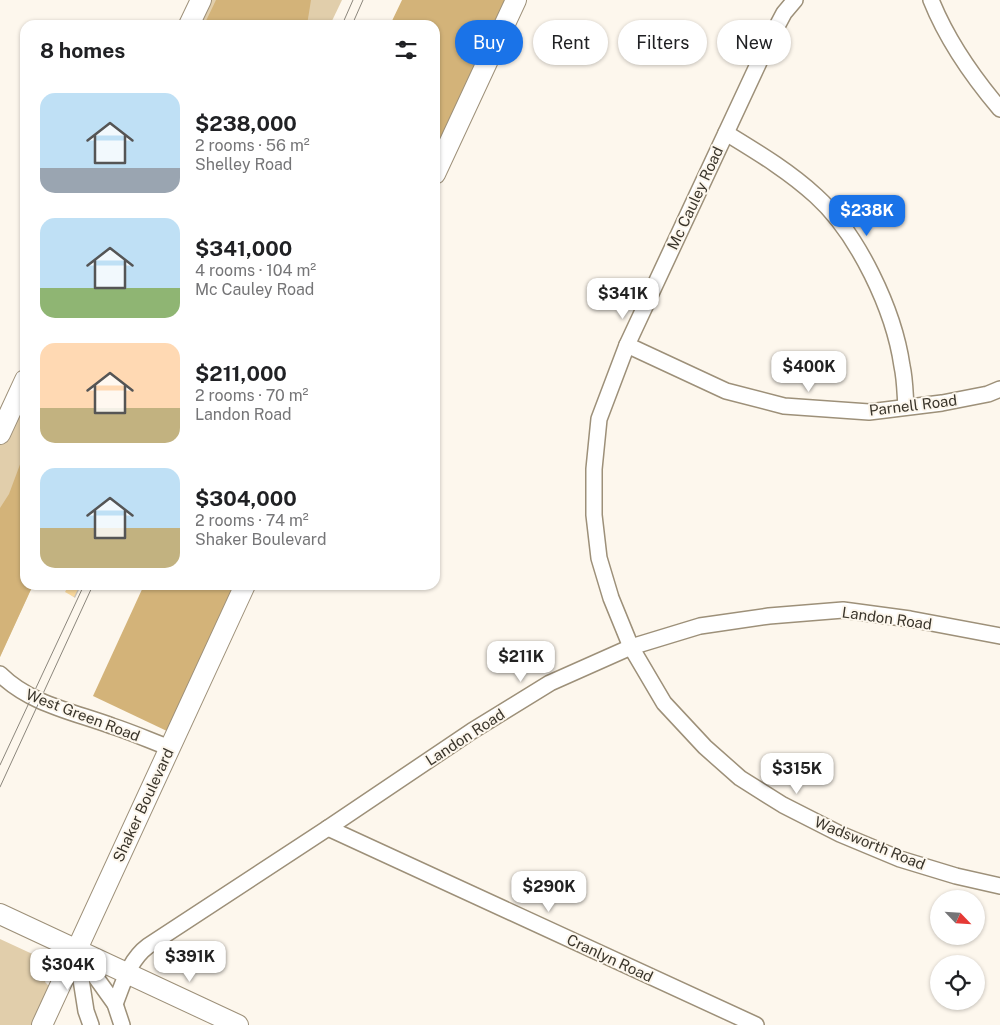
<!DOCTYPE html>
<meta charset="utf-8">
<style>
body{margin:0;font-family:"Public Sans",sans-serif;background:#f6f6f6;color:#202124;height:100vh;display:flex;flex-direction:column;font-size:19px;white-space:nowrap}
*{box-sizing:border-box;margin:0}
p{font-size:16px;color:#757577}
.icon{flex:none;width:28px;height:28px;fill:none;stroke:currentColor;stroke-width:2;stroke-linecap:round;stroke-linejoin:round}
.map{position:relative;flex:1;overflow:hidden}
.sheet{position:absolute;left:20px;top:20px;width:420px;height:570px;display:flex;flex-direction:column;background:#fff;border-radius:15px;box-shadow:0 1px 4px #0004}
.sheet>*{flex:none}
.hud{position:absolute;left:455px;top:20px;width:470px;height:45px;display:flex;gap:10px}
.needle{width:32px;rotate:115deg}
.buttons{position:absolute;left:930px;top:890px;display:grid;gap:10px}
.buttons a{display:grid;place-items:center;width:55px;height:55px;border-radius:50%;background:#fff;box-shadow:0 1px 4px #0004;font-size:25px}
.price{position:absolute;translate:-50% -42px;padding:0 11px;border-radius:10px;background:#fff;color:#222;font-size:16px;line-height:32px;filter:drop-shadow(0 1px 2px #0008)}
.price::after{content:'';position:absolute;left:50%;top:30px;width:15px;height:11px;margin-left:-8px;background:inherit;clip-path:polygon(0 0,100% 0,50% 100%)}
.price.on{background:#1a73e8;color:#fff}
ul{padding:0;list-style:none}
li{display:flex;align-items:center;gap:15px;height:125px;padding:0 20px}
li span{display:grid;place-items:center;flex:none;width:140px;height:100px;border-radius:15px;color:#555}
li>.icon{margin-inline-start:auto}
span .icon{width:60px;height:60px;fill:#fffc;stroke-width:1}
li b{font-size:21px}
h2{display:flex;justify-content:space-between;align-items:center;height:60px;padding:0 20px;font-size:21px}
.pill{padding:0 18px;border-radius:22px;background:#fff;box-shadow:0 1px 4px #0004;font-size:18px;line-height:45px}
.pill.on{background:#1a73e8;color:#fff}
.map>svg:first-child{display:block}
.green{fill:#e1ceab}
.forest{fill:#d3b379}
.shadow{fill:#0003}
.building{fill:#fbda9e}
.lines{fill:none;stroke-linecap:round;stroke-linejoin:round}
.minor-casing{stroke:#9d9079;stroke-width:18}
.major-casing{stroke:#9d9079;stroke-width:22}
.minor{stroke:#fff;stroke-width:15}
.major{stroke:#fff;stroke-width:20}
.tram{stroke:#8b867c;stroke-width:1}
.labels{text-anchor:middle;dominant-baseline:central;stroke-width:4;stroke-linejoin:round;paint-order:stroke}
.street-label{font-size:15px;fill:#3a352b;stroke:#fdf7ed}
</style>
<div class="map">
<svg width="1000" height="1025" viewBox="0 0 1000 1025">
<rect width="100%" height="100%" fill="#fdf7ed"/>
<g class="green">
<path d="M201,0H342L330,25H190Z"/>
<path d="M25,381V585H33L0,657V435Z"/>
<path d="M0,939L54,964L45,982L48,985L55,996L42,1025H0Z"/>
</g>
<g class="forest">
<path d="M216,0H311L307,25H204Z"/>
<path d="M402,0H506L435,155V25H390Z"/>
<path d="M25,451V585H33L0,657V508L9,494Z"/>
<path d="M144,585H237L169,732L93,696Z"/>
</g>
<path class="shadow" d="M70,585H77L80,588L75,598L67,592Z"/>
<path class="building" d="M69,585H80L74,597L65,592Z"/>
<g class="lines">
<g class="minor-casing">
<g id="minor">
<path d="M795,0L784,13L767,45L627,345L599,419L594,469V515L599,558L611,598L631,647L664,703L705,747L740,778L783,805L840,834L900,859L956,876L1000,886"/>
<path d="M931,0C947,40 972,76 1000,109"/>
<path d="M726,133C757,152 789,171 816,196C858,234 894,310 902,366C905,379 905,394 906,407"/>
<path d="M627,345L726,391L784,406L869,412L942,403L988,394L1000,389"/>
<path d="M0,674C30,704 74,712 112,726C131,732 151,741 170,748"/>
<path d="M328,828L756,1025"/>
<path d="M77,951L115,1004L122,1025"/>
<path d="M77,954L86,1011L91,1025"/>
<path d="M115,1004C123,984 129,960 148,946L328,828L472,731L550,683L631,647L700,626L769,616L843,610L910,619L1000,636"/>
</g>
</g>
<g class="major-casing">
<g id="major">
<path d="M189,25L201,0"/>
<path d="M435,174L516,0"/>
<path d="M0,434L25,380"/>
<path d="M0,914L238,1025"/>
<path d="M42,1025L245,585"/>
</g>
</g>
<use href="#minor" class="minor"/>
<use href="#major" class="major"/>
<g class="tram">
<path d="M342,25L353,0"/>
<path d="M352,25L363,0"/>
<path d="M0,765L84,585"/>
<path d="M0,787L93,585"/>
</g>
</g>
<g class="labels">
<g class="street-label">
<text transform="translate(695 198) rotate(-65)">Mc Cauley Road</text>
<text transform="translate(913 405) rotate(-7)">Parnell Road</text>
<text transform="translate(887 618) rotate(8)">Landon Road</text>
<text transform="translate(83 715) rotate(21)">West Green Road</text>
<text transform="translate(465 737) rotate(-33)">Landon Road</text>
<text transform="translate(143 805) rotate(-65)">Shaker Boulevard</text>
<text transform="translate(870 843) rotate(22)">Wadsworth Road</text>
<text transform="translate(610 958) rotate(25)">Cranlyn Road</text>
</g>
</g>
</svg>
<div class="buttons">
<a><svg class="needle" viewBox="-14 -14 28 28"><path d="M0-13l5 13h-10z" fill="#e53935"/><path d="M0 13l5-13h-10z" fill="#757577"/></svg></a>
<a><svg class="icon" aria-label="locate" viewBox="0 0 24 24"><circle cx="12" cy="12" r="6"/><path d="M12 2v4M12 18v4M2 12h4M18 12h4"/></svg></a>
</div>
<b class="price on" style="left:867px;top:237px">$238K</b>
<b class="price" style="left:623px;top:320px">$341K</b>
<b class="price" style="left:809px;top:393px">$400K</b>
<b class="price" style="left:521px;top:683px">$211K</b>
<b class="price" style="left:797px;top:795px">$315K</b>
<b class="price" style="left:549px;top:913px">$290K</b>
<b class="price" style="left:190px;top:983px">$391K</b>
<b class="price" style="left:68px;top:991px">$304K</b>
<div class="hud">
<a class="pill on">Buy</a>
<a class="pill">Rent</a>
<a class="pill">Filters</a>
<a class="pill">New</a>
</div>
<section class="sheet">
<h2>8 homes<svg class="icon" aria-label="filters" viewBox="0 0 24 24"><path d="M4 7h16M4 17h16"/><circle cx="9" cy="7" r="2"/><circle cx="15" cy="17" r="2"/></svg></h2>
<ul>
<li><span style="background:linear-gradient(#bfe0f5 75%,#9aa5b1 0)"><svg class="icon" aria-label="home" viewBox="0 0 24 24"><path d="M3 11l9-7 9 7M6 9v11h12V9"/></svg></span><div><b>$238,000</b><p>2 rooms · 56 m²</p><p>Shelley Road</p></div></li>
<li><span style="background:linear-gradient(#bfe0f5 70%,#8fb573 0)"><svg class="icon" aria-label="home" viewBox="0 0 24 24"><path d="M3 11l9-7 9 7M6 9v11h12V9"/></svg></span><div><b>$341,000</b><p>4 rooms · 104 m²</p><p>Mc Cauley Road</p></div></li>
<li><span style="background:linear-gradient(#ffd9b3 65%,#c2b280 0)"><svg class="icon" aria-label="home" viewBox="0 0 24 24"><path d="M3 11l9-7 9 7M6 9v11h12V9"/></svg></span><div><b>$211,000</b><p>2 rooms · 70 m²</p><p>Landon Road</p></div></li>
<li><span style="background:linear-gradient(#bfe0f5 60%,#c2b280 0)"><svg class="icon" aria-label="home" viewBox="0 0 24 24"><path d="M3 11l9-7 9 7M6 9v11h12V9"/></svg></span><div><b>$304,000</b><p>2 rooms · 74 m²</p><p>Shaker Boulevard</p></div></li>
</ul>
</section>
</div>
